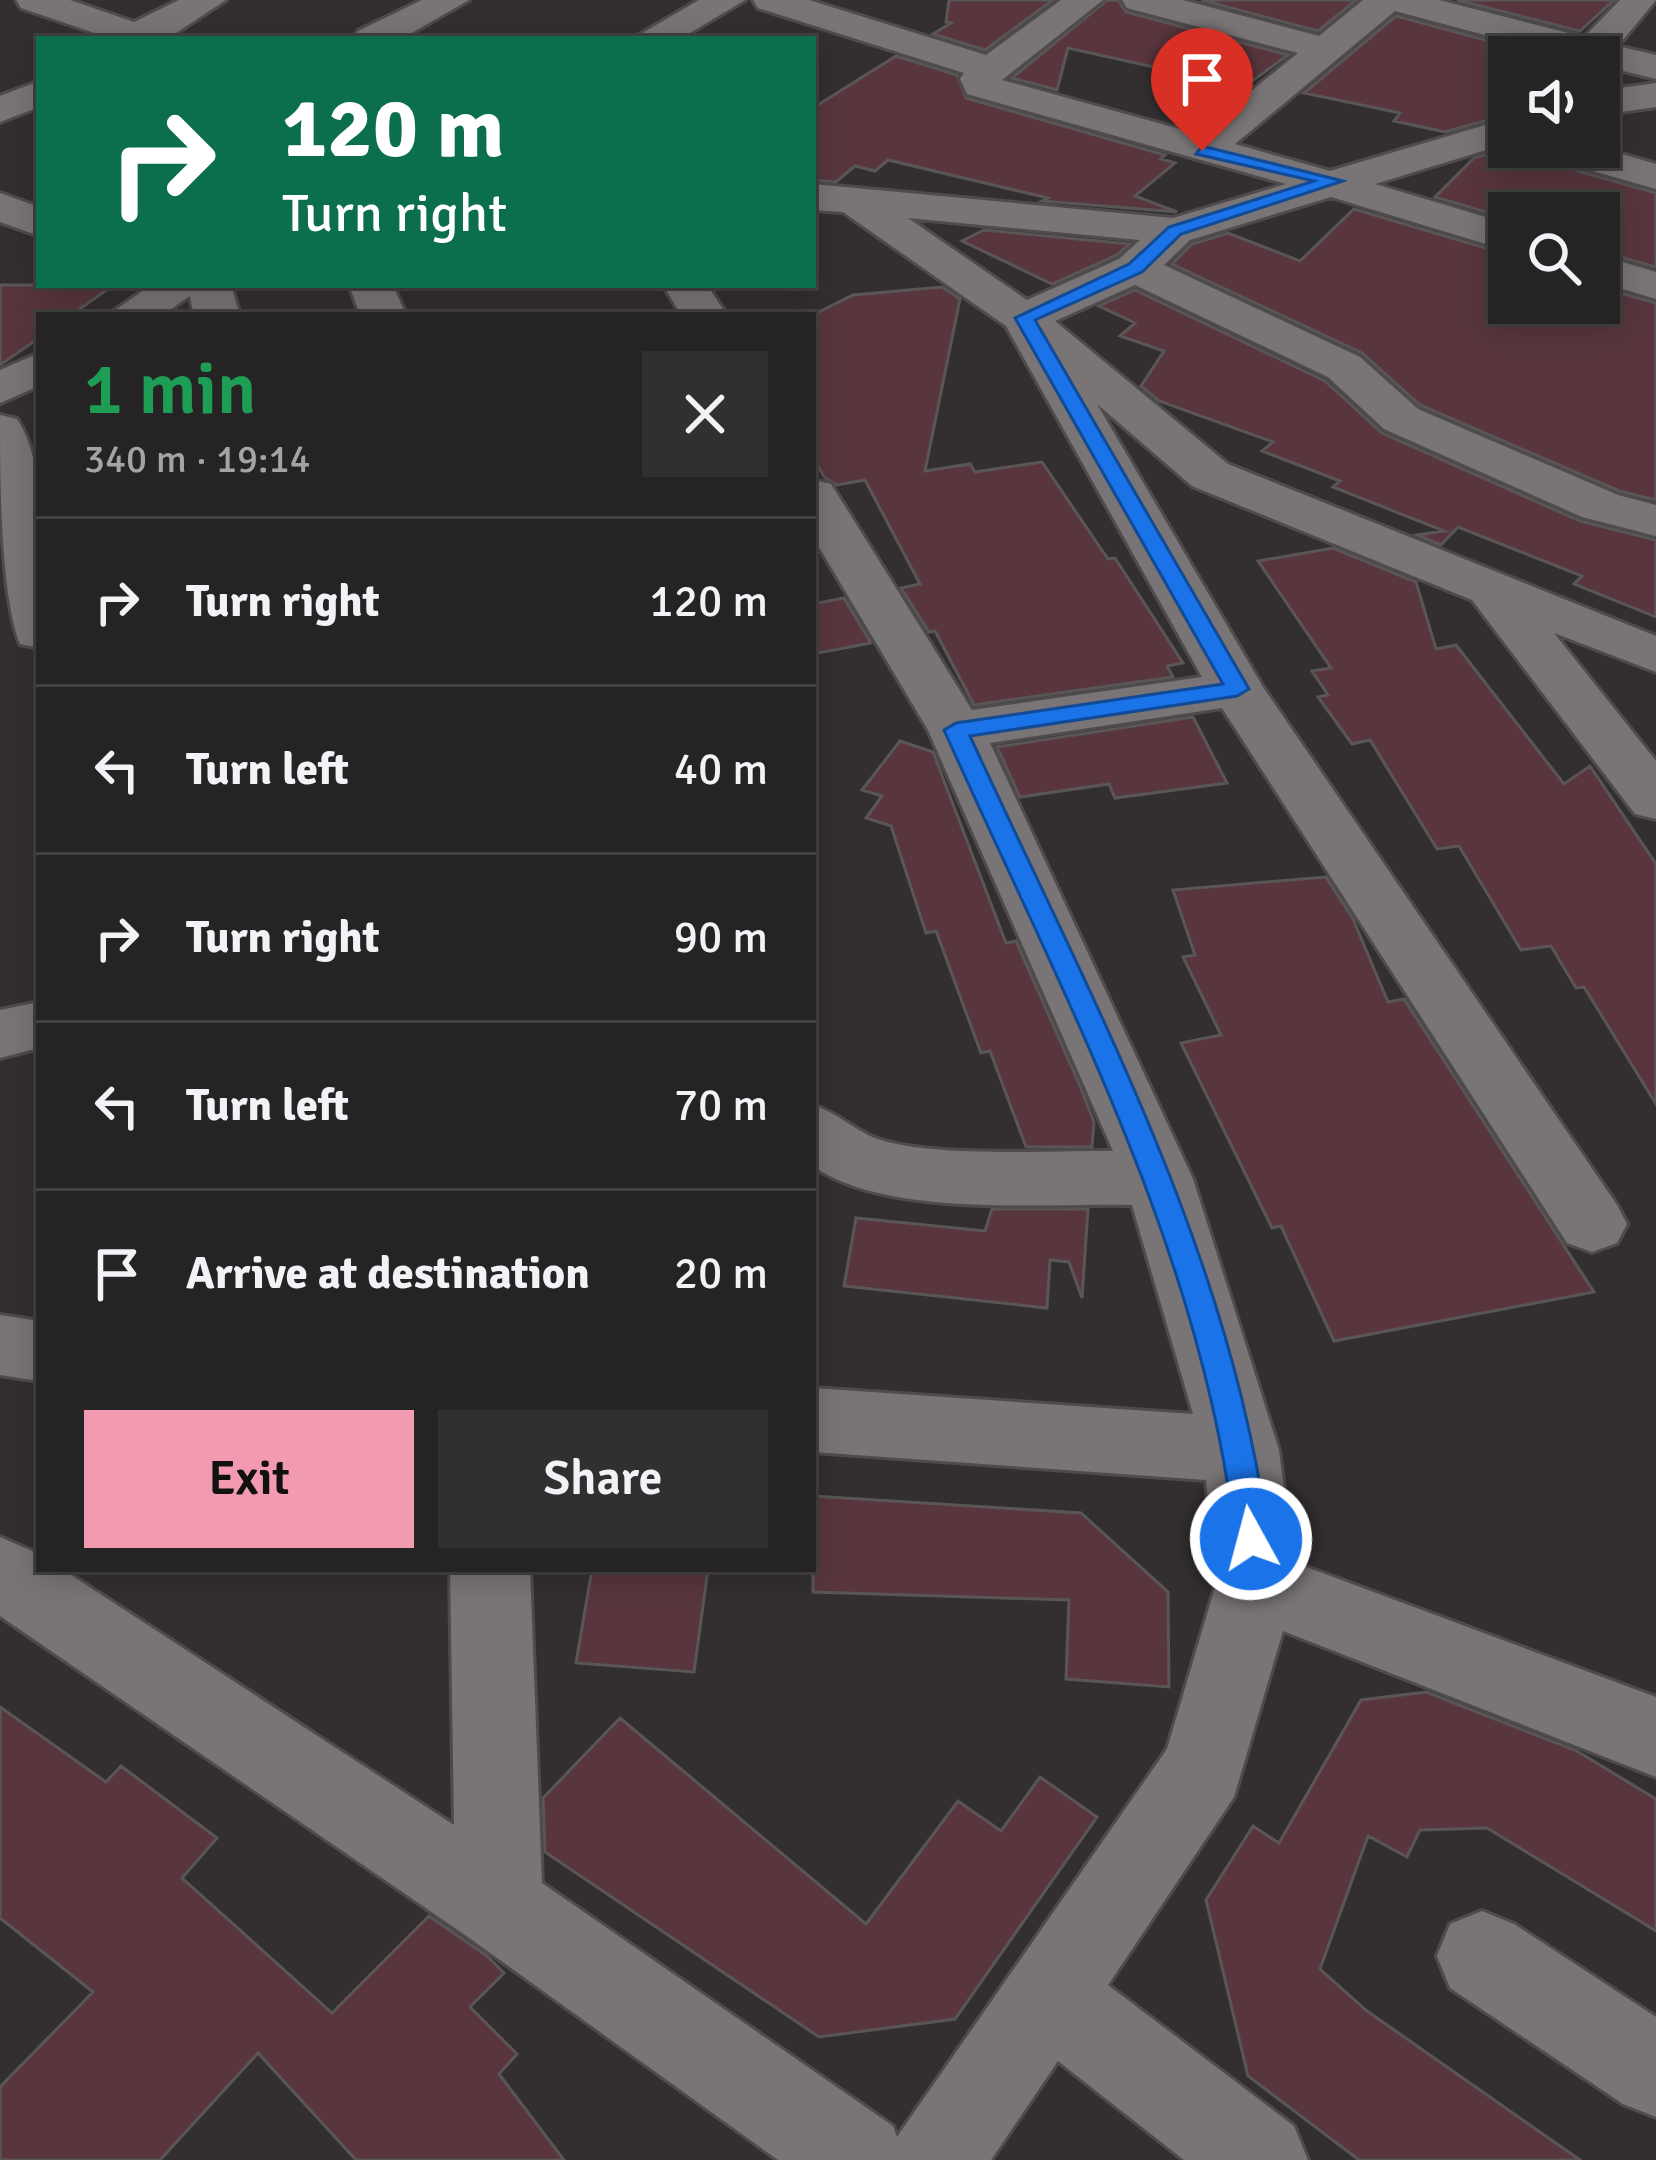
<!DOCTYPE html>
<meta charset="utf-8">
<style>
:root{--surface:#262324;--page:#322f31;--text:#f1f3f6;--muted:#a4a4a6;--line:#424041;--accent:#f29aaf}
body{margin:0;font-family:Signika,sans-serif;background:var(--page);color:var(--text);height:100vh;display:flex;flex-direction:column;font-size:45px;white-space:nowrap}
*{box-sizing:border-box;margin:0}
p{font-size:39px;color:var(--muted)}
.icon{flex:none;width:66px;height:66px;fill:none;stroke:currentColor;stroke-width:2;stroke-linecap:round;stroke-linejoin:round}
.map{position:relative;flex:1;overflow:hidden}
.side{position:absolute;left:36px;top:312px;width:780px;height:1260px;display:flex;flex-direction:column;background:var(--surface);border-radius:0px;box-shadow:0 6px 30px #0003,0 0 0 3px var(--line)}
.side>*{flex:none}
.top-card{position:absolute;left:36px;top:36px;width:780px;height:252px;border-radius:0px;box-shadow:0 6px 30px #0003,0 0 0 3px var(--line);background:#0b6e4f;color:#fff;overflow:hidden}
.tools{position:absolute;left:1488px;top:36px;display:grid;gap:24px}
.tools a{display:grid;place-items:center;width:132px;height:132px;border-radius:0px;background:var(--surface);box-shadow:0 6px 30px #0003,0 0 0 3px var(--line);font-size:60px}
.pin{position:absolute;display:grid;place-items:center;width:102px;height:102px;color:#fff;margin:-123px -51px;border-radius:50% 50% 50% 0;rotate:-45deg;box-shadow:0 0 12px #0007}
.pin .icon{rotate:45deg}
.me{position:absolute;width:132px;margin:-66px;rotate:353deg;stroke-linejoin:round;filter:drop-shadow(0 0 9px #0008)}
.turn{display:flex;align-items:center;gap:42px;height:252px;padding:0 48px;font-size:54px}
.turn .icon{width:156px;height:156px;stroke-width:2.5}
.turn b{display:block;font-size:84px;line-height:102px}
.round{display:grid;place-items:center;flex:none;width:126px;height:126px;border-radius:0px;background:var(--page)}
.headline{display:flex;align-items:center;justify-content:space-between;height:204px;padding:0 48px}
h1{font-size:72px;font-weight:600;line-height:90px;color:#1e9e55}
.button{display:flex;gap:24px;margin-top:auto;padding:24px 48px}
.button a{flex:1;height:138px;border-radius:0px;background:var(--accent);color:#111;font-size:48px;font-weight:600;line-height:138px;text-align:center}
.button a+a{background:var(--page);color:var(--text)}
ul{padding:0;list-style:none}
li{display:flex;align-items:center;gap:36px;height:168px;padding:0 48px;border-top:3px solid var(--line)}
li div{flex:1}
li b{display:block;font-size:45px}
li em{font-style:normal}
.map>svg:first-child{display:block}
</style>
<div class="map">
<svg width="1656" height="2160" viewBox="0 0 1656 2160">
<rect width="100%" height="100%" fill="#332f30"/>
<path fill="#59363e" stroke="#5a5657" stroke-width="3" d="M 949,0 L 1053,0 L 985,50 L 933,34 L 951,23 L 946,22 Z
M 1107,0 L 1118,0 L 1126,12 L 1288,55 L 1244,87 L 1068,48 L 1057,90 L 1012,78 Z
M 1201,0 L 1356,0 L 1318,31 Z
M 1457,0 L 1614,0 L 1580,31 Z
M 1396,16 L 1549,57 L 1509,57 L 1509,114 L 1445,132 L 1394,121 L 1400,113 L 1304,93 Z
M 896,56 L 957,75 L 966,98 L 1165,155 L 1161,159 L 1175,163 L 1135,196 L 1177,212 L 1042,201 L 1048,198 L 888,160 L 875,171 L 855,166 L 836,182 L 813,180 L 813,108 Z
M 1511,147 L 1531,150 L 1539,160 L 1656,193 L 1656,267 L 1599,251 L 1599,213 L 1509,213 L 1509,219 L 1435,197 L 1474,158 Z
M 1354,209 L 1509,255 L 1509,303 L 1599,303 L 1599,287 L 1656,303 L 1656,500 L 1619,491 L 1420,405 L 1362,353 L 1172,264 L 1192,244 L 1228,233 L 1300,261 Z
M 984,230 L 1129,244 L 1117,255 L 1052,284 L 962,241 Z
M 0,285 L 114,285 L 71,315 L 39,315 L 39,338 L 0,365 Z
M 942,287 L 960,299 L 925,471 L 970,464 L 975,472 L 1042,462 L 1108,559 L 1115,558 L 1183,663 L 1167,666 L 1173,677 L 974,705 L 935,631 L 929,632 L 901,588 L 920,584 L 865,480 L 837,485 L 825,478 L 813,458 L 813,315 L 853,295 Z
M 1135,290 L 1325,381 L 1382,433 L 1580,521 L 1656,540 L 1656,617 L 1574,584 L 1582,576 L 1458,527 L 1441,545 L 1417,535 L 1444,531 L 1333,487 L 1340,481 L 1262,451 L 1273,442 L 1159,401 L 1141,386 L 1164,351 L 1120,336 L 1135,323 L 1099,306 Z
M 1333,548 L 1416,582 L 1436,649 L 1456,645 L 1564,784 L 1590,766 L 1656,864 L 1656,1104 L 1584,987 L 1576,988 L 1551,946 L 1521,950 L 1459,846 L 1437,849 L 1370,740 L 1352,744 L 1318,697 L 1328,695 L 1312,671 L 1331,668 L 1258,561 Z
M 844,598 L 871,643 L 813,654 L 813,604 Z
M 1193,717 L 1227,783 L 1115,798 L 1109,784 L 1020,797 L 997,747 Z
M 900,741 L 933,752 L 1006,943 L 1016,941 L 1080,1086 L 1094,1122 L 1092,1147 L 1026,1147 L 990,1051 L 981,1053 L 936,931 L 926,933 L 891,826 L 866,818 L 882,796 L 862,790 Z
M 1326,877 L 1353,919 L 1388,1002 L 1404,999 L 1594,1292 L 1334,1341 L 1281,1226 L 1272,1228 L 1181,1043 L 1221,1035 L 1183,957 L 1195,955 L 1173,890 Z
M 992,1209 L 1088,1209 L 1082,1298 L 1069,1262 L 1050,1260 L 1047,1308 L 844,1286 L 856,1218 L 985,1231 Z
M 813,1496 L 1081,1513 L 1168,1592 L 1169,1687 L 1066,1679 L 1069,1600 L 813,1592 Z
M 592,1569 L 708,1569 L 694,1672 L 576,1663 Z
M 1426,1692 L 1577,1751 L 1656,1799 L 1656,1931 L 1487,1828 L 1420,1830 L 1407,1857 L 1368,1836 L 1320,1969 L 1367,2011 L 1580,2160 L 1359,2160 L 1248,2076 L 1206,1900 L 1253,1826 L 1279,1843 L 1361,1700 Z
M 0,1707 L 106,1782 L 121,1766 L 217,1838 L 182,1878 L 332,2013 L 429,1916 L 487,1956 L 504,1973 L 470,2007 L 517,2054 L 499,2074 L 564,2160 L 356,2160 L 258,2053 L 160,2160 L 0,2160 L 0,2087 L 93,1992 L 0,1918 Z
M 620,1718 L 866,1924 L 958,1801 L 1001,1831 L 1040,1777 L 1097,1817 L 955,2019 L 819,2037 L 545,1852 L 543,1798 Z"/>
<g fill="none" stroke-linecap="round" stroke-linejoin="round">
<defs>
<path id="street" d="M 16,0 L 70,0 L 134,22 L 179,0 L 226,0 L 167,39 L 112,39 L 21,8 Z
M 422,0 L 469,0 L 401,39 L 352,39 L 358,31 Z
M 753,0 L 809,0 L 986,55 L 1061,0 L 1103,0 L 1002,80 L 1198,134 L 1298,53 L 1127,8 L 1122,0 L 1183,0 L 1319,36 L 1363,0 L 1439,0 L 1584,37 L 1620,0 L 1656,0 L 1618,46 L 1656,55 L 1656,79 L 1599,65 L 1599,57 L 1567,57 L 1395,11 L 1235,144 L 1330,171 L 1509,118 L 1509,143 L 1375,184 L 1509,224 L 1509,251 L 1331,197 L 1190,240 L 1164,265 L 1360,357 L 1418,409 L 1618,495 L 1656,505 L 1656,536 L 1582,517 L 1384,429 L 1328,377 L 1135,285 L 1055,321 L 1228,464 L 1656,636 L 1656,672 L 1554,633 L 1656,761 L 1656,819 L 1635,814 L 1472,600 L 1192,486 L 1097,404 L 1263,687 L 1617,1205 L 1627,1224 L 1617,1243 L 1592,1252 L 1567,1243 L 1222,708 L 990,743 L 1193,1179 L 1279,1450 L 1293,1562 L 1656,1697 L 1656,1777 L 1283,1631 L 1234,1797 L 1108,1985 L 1294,2126 L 1308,2160 L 1184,2160 L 1058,2061 L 991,2160 L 778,2160 L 468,1937 L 0,1616 L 0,1537 L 39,1554 L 39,1569 L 62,1569 L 454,1825 L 450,1569 L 530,1569 L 542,1883 L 893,2126 L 897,2137 L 1167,1749 L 1216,1584 L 1206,1480 L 813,1452 L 813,1388 L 1193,1414 L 1132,1205 C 1044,1203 886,1218 813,1166 L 813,1105 C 835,1112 850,1126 870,1136 C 922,1159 1052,1150 1113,1151 L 928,730 L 813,537 L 813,480 L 831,484 L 972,710 L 1202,677 L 1006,326 L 843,212 L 813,210 L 813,184 L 1173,218 L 1286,184 L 967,94 L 960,79 L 964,73 L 758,8 ZM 908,218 L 1140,240 L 1119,259 L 1027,300 Z
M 39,81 L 39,107 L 0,122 L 0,96 Z
M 1656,83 L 1656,107 L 1599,115 L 1599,91 Z
M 1534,147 L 1598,147 L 1656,164 L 1656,189 L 1540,156 Z
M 0,193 L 39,207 L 39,236 L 0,222 Z
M 1599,255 L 1656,272 L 1656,299 L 1599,282 Z
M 187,285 L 231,285 L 240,315 L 194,315 Z
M 349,285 L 393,285 L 406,315 L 360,315 Z
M 663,285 L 707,285 L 727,315 L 681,315 Z
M 0,415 L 17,419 C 52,470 39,587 39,648 L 20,644 C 0,594 0,474 0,415 Z
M 39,1002 L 39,1048 L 0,1058 L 0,1010 Z
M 0,1315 L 39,1321 L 39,1381 L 0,1375 Z
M 1482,1911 L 1514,1924 L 1656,2017 L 1656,2117 L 1623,2104 L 1450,1988 L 1437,1956 L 1450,1924 Z"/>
<path id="secondary" d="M 699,0 L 745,0 L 680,39 L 632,39 Z
M 151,285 L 205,285 L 163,315 L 108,315 Z
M 39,353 L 39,386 L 0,403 L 0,370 Z"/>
</defs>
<use href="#street" stroke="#4f4b4c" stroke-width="6"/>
<use href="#secondary" stroke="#4f4b4c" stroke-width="6"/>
<use href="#street" fill="#797475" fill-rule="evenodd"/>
<use href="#secondary" fill="#797475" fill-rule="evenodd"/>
</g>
<path fill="#1a73e8" stroke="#114b97" stroke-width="3" d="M 1202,146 L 1343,181 L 1181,234 L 1142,272 L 1035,320 L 1249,689 L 1237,696 L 970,736 C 1088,993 1233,1255 1268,1539 L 1263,1549 L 1251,1554 L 1240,1549 L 1235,1539 C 1204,1254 1060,990 944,730 L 956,723 L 1223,684 L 1015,318 L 1129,264 L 1169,227 L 1314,181 L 1196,154 Z"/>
</svg>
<div class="tools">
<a><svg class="icon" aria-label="sound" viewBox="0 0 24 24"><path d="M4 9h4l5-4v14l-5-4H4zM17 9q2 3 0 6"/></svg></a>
<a><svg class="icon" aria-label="search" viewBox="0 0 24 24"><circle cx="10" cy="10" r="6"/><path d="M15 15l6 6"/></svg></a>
</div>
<div class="pin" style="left:1202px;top:151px;background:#d93025"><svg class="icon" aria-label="arrive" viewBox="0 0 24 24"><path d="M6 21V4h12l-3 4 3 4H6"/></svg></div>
<svg class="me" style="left:1251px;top:1539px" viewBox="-20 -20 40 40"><circle r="17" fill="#1a73e8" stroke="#fff" stroke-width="3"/><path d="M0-11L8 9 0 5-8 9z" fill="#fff"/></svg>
<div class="top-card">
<div class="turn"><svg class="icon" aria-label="right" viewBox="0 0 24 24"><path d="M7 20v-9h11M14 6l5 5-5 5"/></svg><div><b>120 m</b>Turn right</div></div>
</div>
<section class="side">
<div class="headline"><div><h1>1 min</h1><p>340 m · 19:14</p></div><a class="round"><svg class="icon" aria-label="close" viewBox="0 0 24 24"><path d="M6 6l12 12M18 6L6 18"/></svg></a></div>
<ul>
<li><svg class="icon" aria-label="right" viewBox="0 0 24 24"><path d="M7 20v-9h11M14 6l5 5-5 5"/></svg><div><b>Turn right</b></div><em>120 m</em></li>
<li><svg class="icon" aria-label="left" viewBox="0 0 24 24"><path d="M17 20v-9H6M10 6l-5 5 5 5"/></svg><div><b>Turn left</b></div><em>40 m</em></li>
<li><svg class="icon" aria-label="right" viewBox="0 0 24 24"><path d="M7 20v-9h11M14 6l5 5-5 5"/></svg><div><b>Turn right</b></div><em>90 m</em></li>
<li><svg class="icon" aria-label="left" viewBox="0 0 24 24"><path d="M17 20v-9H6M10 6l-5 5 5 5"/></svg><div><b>Turn left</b></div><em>70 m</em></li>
<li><svg class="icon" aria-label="arrive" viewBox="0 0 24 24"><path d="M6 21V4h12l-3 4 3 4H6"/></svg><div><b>Arrive at destination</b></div><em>20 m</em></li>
</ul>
<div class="button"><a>Exit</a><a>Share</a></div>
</section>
</div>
